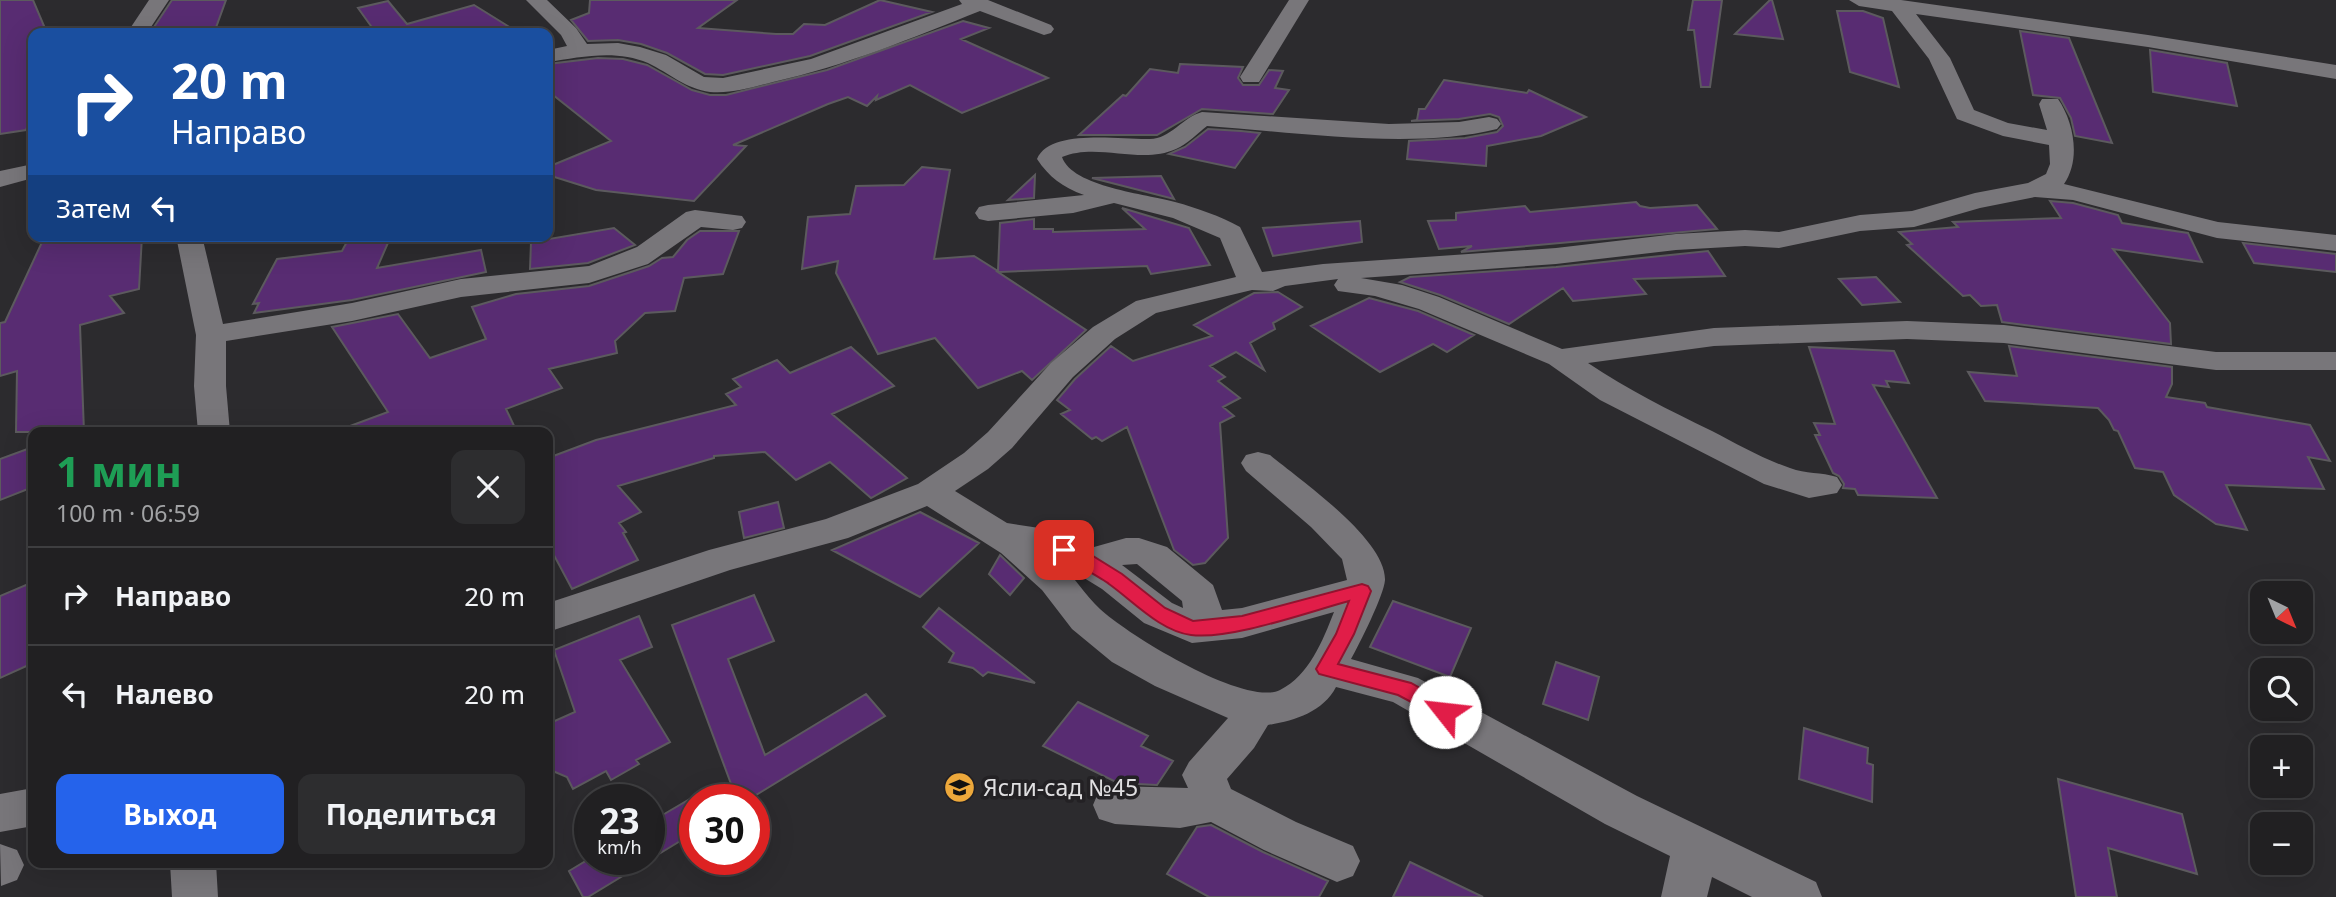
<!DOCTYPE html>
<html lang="ru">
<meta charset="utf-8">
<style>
:root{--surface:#212022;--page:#2d2d2f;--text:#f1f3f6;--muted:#a2a3a5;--line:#3e3e40;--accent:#2563eb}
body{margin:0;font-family:"Noto Sans",sans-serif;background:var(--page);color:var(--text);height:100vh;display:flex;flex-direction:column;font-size:26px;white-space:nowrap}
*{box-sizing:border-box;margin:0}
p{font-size:23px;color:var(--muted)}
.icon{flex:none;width:38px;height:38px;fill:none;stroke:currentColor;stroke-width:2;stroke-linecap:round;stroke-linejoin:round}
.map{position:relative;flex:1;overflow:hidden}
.side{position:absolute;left:28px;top:427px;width:525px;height:441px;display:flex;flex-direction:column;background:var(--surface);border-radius:14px;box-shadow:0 7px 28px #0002,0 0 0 2px var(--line)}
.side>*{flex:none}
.hud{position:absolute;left:28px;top:28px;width:525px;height:214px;border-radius:14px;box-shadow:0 7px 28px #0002,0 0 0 2px var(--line);background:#1a4fa0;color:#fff;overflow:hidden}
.needle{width:46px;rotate:137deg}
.buttons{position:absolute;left:2250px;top:581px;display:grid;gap:14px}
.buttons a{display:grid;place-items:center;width:63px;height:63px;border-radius:14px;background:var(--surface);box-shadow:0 7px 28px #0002,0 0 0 2px var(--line);font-size:35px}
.speed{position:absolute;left:574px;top:784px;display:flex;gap:14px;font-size:35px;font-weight:700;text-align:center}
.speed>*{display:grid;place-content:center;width:91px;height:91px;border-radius:50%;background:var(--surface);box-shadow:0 7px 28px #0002,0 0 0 2px var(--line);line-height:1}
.speed small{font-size:18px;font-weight:400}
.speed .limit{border:10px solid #d22;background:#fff;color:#111}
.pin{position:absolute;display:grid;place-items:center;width:60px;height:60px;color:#fff;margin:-30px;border-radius:14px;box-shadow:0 4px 10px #0006}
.me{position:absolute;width:77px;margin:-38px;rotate:299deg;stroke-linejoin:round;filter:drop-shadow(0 0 5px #0008)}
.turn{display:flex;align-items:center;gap:24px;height:147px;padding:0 28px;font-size:32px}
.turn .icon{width:91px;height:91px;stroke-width:2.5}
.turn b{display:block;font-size:49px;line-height:60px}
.then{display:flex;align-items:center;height:66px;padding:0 28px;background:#0003;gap:14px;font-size:26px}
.round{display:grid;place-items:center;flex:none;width:74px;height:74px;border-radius:14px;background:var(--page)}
.headline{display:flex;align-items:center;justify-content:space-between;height:119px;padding:0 28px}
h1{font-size:42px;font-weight:700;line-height:52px;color:#1e9e55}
.action{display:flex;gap:14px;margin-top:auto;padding:14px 28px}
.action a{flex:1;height:80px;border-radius:14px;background:var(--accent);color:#fff;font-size:28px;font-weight:700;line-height:80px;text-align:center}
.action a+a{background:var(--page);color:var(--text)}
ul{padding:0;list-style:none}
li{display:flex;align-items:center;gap:21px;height:98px;padding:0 28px;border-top:2px solid var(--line)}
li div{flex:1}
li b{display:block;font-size:26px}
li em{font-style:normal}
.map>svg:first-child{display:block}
</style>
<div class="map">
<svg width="2336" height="897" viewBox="0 0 2336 897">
<rect width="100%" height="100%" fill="#2c2b2e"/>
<path fill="#582c72" stroke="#5c5a5e" stroke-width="2" d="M 0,0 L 33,0 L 47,33 L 33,33 L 33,110 L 26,130 L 0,134 Z
M 172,0 L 226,0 L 214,33 L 150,33 Z
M 590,0 L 737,0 L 698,28 L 776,34 L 793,34 L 804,24 L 825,25 L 880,0 L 932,12 L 810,56 L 723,75 L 705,74 L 667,53 L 641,44 L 618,40 L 588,41 L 571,20 L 589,13 Z
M 1693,0 L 1722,0 L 1710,87 L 1701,87 L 1694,30 L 1688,30 Z
M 1770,0 L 1772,0 L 1783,39 L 1735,34 Z
M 388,1 L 407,24 L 474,5 L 519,33 L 376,33 L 358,8 Z
M 1837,11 L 1863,11 L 1883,18 L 1899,87 L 1850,72 Z
M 963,21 L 989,28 L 961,39 L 1048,78 L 962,113 L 910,85 L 876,100 L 877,96 L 867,106 L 848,97 L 828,104 L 733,145 L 746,146 L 694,201 L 596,190 L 548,175 L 548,167 L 611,141 L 548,91 L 548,64 L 598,58 L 623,59 L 647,65 L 692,90 L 710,95 L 726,95 L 827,70 Z
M 2020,31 L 2069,38 L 2112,143 L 2075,136 L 2071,118 L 2060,98 L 2033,95 Z
M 2150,50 L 2227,63 L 2237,106 L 2153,92 Z
M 1180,64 L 1243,67 L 1238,78 L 1243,85 L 1259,85 L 1269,70 L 1283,71 L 1275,88 L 1289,90 L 1273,114 L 1202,109 L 1157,135 L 1079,135 L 1123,95 L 1126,96 L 1150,69 L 1178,73 Z
M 1444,80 L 1527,93 L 1529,90 L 1586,117 L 1541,136 L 1487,146 L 1486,166 L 1407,159 L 1409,141 L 1465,138 L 1497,132 L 1503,126 L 1499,117 L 1490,114 L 1459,119 L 1411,121 L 1417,120 L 1419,109 L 1425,109 Z
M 1208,129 L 1241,131 L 1260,133 L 1235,168 L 1169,154 L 1185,147 Z
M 922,167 L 950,170 L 934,259 L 974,256 L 998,271 L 1000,223 L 1034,219 L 1034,229 L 1053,229 L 1053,232 L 1145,229 L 1122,208 L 1189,228 L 1210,265 L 1151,274 L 1147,266 L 998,272 L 1086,330 L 1032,380 L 1022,371 L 978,388 L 935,338 L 878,354 L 836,273 L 838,261 L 802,269 L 808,217 L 850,214 L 856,186 L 904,185 Z
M 1035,175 L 1034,198 L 1008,200 Z
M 1161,176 L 1174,199 L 1092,178 Z
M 2050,201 L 2073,203 L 2118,215 L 2122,223 L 2188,233 L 2202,262 L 2113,249 L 2170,323 L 2171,344 L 2002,322 L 1997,305 L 1981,306 L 1970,295 L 1963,296 L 1907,245 L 1912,244 L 1899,232 L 1958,227 L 1953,222 L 2061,218 Z
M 1636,202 L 1640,206 L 1650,208 L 1697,205 L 1717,229 L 1461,252 L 1472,246 L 1439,249 L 1428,221 L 1456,220 L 1456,213 L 1525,206 L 1530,212 Z
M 1360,221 L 1362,242 L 1273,256 L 1263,228 Z
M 614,228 L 635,245 L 588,263 L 530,269 L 531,242 Z
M 700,231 L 739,231 L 723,274 L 684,278 L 675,311 L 645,313 L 615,341 L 617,353 L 549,369 L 562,388 L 506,409 L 517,432 L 342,432 L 342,429 L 388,412 L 332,327 L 398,314 L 430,358 L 486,339 L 472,307 L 516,294 L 589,286 L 649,266 L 662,258 L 673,257 L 687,240 Z
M 64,236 L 142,236 L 139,289 L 110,296 L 124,313 L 80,325 L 84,432 L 16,432 L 17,371 L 0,376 L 0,323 L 5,322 L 43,240 Z
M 350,236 L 391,236 L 377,268 L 481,250 L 486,272 L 352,300 L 254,313 L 259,303 L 253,304 L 277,259 L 342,251 Z
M 2243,243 L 2336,254 L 2336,272 L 2254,263 Z
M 1708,251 L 1725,276 L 1634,279 L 1646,294 L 1573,301 L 1563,288 L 1509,324 L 1440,295 L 1400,282 L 1410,277 L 1556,267 Z
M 1876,277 L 1900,302 L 1862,305 L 1839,279 Z
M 1278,292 L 1302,307 L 1273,323 L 1275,329 L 1250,343 L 1264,370 L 1236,352 L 1210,366 L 1225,377 L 1218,381 L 1240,398 L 1223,407 L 1234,416 L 1220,423 L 1228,538 L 1205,563 L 1193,565 L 1174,550 L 1127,427 L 1102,441 L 1096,437 L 1092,439 L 1061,414 L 1070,410 L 1057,400 L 1075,379 L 1111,346 L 1133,361 L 1212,336 L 1194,325 L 1254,293 Z
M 1369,298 L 1418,311 L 1474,335 L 1447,352 L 1433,344 L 1380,372 L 1311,326 Z
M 2009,346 L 2172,367 L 2172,384 L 2166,397 L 2205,403 L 2207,407 L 2310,425 L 2330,461 L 2308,457 L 2324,489 L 2226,485 L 2247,530 L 2216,524 L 2174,495 L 2163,472 L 2135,468 L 2118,431 L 2114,430 L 2109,420 L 2098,408 L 1985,401 L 1968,372 L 2017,376 Z
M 851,347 L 894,386 L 832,414 L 907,478 L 871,498 L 830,462 L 796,480 L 765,452 L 714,456 L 714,458 L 618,486 L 641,512 L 619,523 L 626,532 L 623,533 L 638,560 L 572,589 L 548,544 L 548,458 L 596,440 L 736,405 L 726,394 L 741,387 L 733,379 L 777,360 L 790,373 Z
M 1809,347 L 1894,351 L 1909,383 L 1886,381 L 1889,387 L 1873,385 L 1937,498 L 1858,495 L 1855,489 L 1843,488 L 1844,484 L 1839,476 L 1833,473 L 1815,435 L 1820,435 L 1814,423 L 1835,424 Z
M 33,447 L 33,487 L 0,500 L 0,459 Z
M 778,502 L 784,528 L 744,538 L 739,512 Z
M 920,512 L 979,543 L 920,597 L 832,550 Z
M 1000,555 L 1024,578 L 1010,595 L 989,574 Z
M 33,582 L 33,663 L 0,678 L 0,596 Z
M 754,595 L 774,641 L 728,659 L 765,755 L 866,694 L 885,716 L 748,800 L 737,800 L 672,625 Z
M 1393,601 L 1471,628 L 1450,677 L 1370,647 Z
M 939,608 L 990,648 L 1035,683 L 988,672 L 983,676 L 973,668 L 949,662 L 954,653 L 923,627 Z
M 639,616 L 652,647 L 620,660 L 670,742 L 636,760 L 639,764 L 611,780 L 606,771 L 573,789 L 567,777 L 548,769 L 548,724 L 575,712 L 554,650 Z
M 1556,662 L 1599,677 L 1588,720 L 1543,704 Z
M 1078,702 L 1148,736 L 1141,746 L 1173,761 L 1157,785 L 1118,783 L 1043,746 Z
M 1804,728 L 1868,748 L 1867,763 L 1873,765 L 1872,802 L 1799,779 Z
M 2058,779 L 2182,814 L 2197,874 L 2108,848 L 2117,897 L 2076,897 Z
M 695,796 L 695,832 L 588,897 L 583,897 L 569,871 L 589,859 L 649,859 L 649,823 Z
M 1211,825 L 1263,852 L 1328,881 L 1319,897 L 1209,897 L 1167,874 L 1197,827 Z
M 1410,862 L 1483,897 L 1393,897 Z"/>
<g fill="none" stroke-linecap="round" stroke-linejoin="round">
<path fill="#78767a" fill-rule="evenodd" d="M 149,0 L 169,0 L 147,33 L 127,33 Z
M 526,0 L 547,0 L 576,28 L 587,44 L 618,43 L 640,47 L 666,55 L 704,77 L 723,78 L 811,59 L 962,4 L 959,0 L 988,0 L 1051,25 L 1054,29 L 1051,33 L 1044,35 L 980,11 C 912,38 845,66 773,82 C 753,87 731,94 710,92 C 686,89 669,73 648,63 C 616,49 580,57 548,62 L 548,50 L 567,46 L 561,35 Z
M 1289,0 L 1309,0 L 1259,82 L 1243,82 L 1240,77 Z
M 1849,0 L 1901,0 L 2148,35 L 2336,65 L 2336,79 L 2148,47 L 1916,14 L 1950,58 L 1974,110 L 2008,123 L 2047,130 L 2039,104 L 2042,99 L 2058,99 C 2074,122 2081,160 2064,184 L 2218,222 L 2336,235 L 2336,251 L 2217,238 L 2073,200 L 2035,197 L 1980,208 L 1914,227 L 1860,231 L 1779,248 L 1745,246 L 1676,250 L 1556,264 L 1361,278 L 1402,285 L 1439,297 L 1562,349 L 1714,328 L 1907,321 L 2004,325 L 2216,352 L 2336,352 L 2336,370 L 2216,370 L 2004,343 L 1907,339 L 1714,346 L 1588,363 C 1628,390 1669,410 1712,431 C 1737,444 1763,459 1790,468 C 1806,474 1821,472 1837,477 L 1842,485 L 1837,493 L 1809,498 L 1764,484 L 1600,400 L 1549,364 L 1419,309 L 1375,296 L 1338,291 L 1334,285 L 1338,279 L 1285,286 L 1273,291 L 1252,290 L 1156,313 L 1115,339 L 1073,377 L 1012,448 L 988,469 L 955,491 L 1007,523 L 1046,529 L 1094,547 L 1126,538 L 1139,538 L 1167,547 L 1213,585 L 1222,610 L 1242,608 L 1347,580 L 1342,559 L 1311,527 L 1246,471 L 1241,463 L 1246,455 L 1258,452 L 1270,455 C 1300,480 1386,539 1385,580 C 1384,595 1359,645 1351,659 L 1418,678 L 1637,796 L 1816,882 L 1822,897 L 1752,897 L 1712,877 L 1707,897 L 1661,897 L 1670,856 L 1605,824 L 1393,702 L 1336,687 C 1323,712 1294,721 1268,725 L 1254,748 L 1227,779 L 1231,789 L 1296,822 L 1353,846 L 1360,861 L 1353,876 L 1337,882 L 1264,850 L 1211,822 L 1180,828 L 1115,824 L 1099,819 L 1093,805 L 1099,791 L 1115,786 L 1188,788 L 1182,775 L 1189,762 L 1228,718 L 1155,686 L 1112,662 L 1072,629 L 1042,590 L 1001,553 L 927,506 L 848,538 L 730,570 L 548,632 L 548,603 L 709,550 L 826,519 L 918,484 L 964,453 L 988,432 L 1051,363 L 1093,327 L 1136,301 L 1236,277 L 1220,238 L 1173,218 L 1114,203 L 1073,213 L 988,221 L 979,219 L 975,213 L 979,207 L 988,205 L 1084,195 C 1062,187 1049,177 1037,159 C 1050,128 1121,140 1150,139 C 1170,139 1183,117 1202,112 L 1389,124 L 1459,122 L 1489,117 L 1497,119 L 1501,124 L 1497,129 C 1413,150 1295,132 1207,126 C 1197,134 1187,144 1176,149 C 1141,165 1097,142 1062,157 C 1072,187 1147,194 1175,202 C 1197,208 1220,216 1240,227 L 1262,272 L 1323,264 L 1556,248 L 1676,234 L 1745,230 L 1779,232 L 1860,215 L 1912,211 L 1975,193 L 2028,183 L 2046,174 L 2050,164 L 2049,145 L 2003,136 L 1957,119 L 1929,59 L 1892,11 L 1859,6 ZM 1058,562 L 1102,589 L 1144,623 L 1192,643 L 1242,638 L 1334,612 C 1323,640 1309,676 1280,690 C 1245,707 1128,635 1100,609 C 1085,595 1074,576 1058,562 ZM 1137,564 L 1182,601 L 1183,608 L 1172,603 L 1122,565 Z
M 33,164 L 33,178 L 0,187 L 0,171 Z
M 695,210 L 742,216 L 746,222 L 742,228 L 733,230 L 701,227 L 648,264 L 589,283 L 461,297 L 352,321 L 226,341 L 226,386 L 230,432 L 198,432 L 194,386 L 196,335 L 176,236 L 202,236 L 223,324 L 352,303 L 461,279 L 589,266 L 637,247 L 686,212 Z
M 33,788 L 33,826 L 0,832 L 0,794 Z
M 0,844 L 17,850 L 24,865 L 17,880 L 1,886 Z
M 170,863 L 216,863 L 218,897 L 172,897 Z"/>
</g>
<path fill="#e11d48" stroke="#92132f" stroke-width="2" d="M 1064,544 L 1088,553 L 1122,574 L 1165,608 L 1193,621 L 1242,616 L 1362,584 L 1368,586 L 1371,591 L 1354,634 L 1338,664 L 1411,683 L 1452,706 L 1455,712 L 1452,717 L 1445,720 L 1398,695 L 1319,674 L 1316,669 L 1336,634 L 1349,601 C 1308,612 1231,640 1191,635 C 1160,631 1133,601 1109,584 C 1099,576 1060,557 1055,550 Z"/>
<defs>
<symbol id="school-disc" viewBox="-11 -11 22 22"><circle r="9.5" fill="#eda83b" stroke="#232124"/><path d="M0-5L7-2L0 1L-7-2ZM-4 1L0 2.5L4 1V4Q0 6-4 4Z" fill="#111"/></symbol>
</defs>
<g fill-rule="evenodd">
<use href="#school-disc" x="942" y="770" width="35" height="35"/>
</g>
<g text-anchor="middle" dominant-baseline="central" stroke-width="7" stroke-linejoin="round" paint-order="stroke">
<g font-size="23" fill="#e0dfe1" stroke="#232124" text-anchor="start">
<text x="983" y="787">Ясли-сад №45</text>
</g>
</g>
</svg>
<div class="buttons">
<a><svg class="needle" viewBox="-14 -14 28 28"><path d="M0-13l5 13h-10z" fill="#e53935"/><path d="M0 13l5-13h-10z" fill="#a2a3a5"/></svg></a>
<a><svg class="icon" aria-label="search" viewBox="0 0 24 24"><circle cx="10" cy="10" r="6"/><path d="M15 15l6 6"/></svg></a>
<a>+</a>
<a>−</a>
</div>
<div class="speed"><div>23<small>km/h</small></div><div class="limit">30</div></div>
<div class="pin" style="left:1064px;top:550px;background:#d93025"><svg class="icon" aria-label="arrive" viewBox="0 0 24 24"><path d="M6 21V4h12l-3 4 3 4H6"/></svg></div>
<svg class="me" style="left:1445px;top:712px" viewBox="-20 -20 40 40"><circle r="19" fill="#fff"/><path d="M0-13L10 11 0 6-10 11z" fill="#e11d48"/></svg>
<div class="hud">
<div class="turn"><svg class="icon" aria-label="right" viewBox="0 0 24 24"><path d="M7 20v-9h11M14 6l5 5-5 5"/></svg><div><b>20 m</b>Направо</div></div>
<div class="then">Затем<svg class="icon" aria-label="left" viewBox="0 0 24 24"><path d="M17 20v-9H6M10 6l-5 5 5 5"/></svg></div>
</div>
<section class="side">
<div class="headline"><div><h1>1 мин</h1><p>100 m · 06:59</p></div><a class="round"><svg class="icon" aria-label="close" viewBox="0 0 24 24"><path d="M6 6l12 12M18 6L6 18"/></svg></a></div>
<ul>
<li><svg class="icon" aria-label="right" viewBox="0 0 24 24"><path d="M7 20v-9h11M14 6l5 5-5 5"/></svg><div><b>Направо</b></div><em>20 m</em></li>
<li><svg class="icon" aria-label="left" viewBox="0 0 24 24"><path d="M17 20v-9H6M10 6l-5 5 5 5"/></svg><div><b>Налево</b></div><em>20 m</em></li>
</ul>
<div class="action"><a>Выход</a><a>Поделиться</a></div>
</section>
</div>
